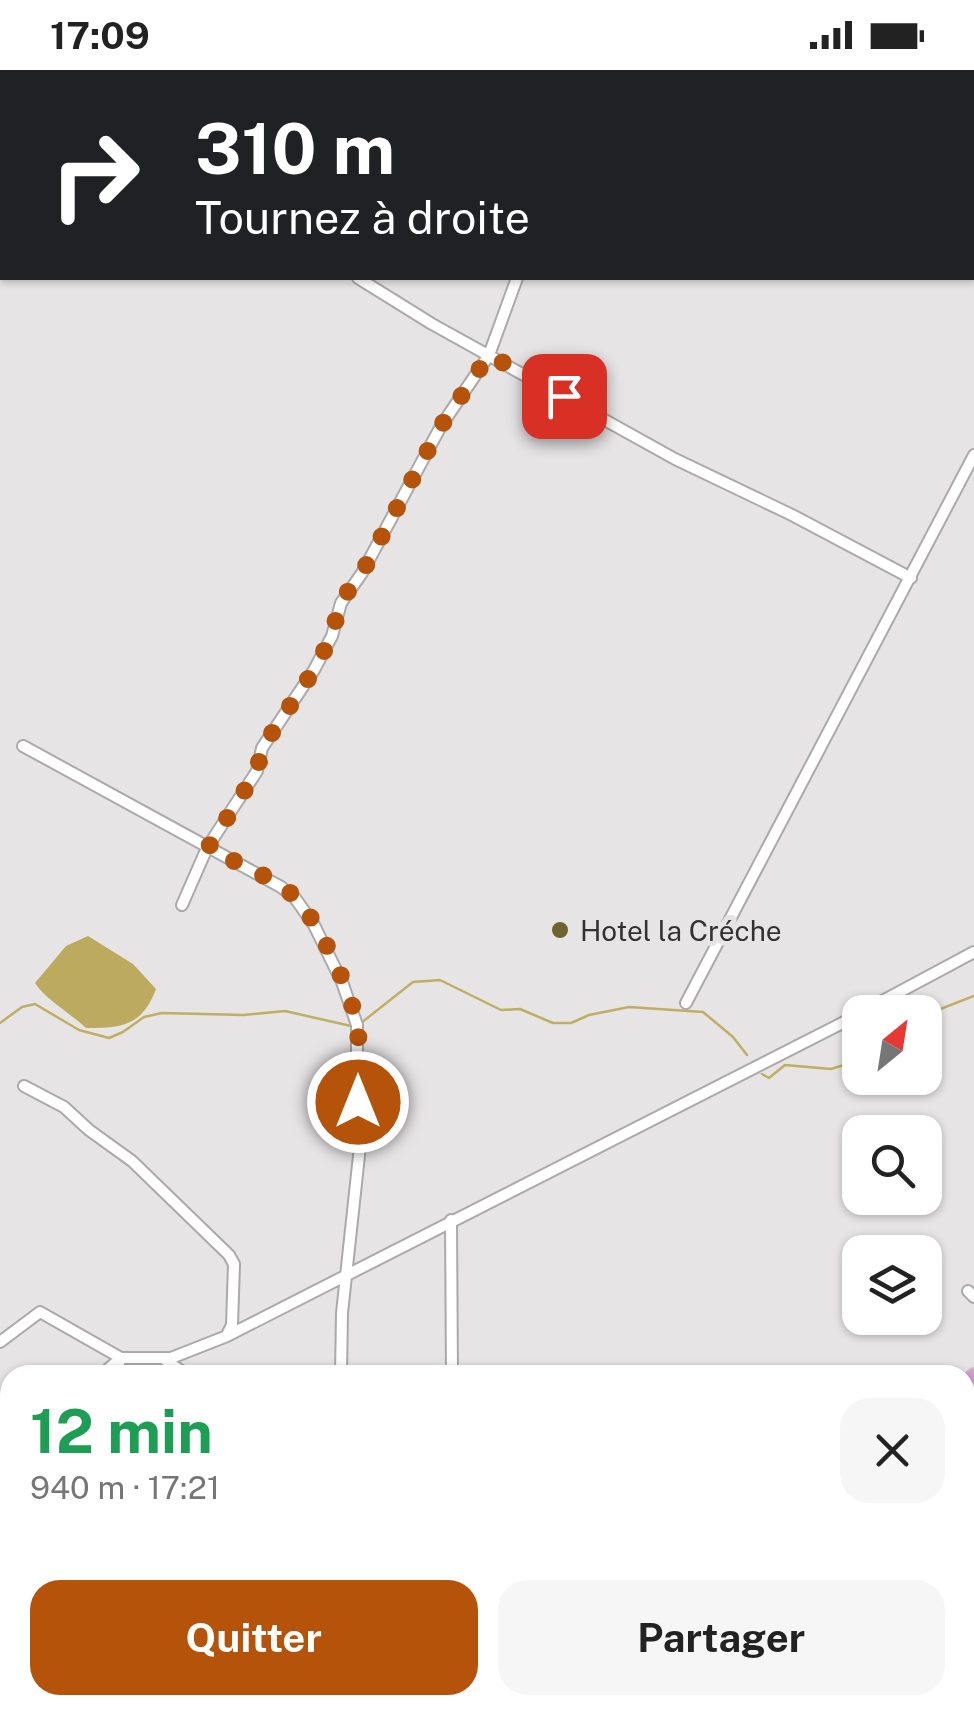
<!DOCTYPE html>
<html lang="fr">
<meta charset="utf-8">
<style>
:root{--surface:#fff;--page:#f6f6f6;--text:#222;--muted:#767676;--accent:#b45309}
body{margin:0;font-family:"Public Sans",sans-serif;background:var(--page);color:var(--text);height:100vh;display:flex;flex-direction:column;font-size:38px;white-space:nowrap}
*{box-sizing:border-box;margin:0}
p{font-size:32px;color:var(--muted)}
.icon{flex:none;width:55px;height:55px;fill:none;stroke:currentColor;stroke-width:2;stroke-linecap:round;stroke-linejoin:round}
.map{position:relative;flex:1;overflow:hidden}
.details{position:absolute;left:0px;top:1295px;width:975px;height:350px;display:flex;flex-direction:column;background:var(--surface);border-radius:30px 30px 0 0;box-shadow:0 2px 8px #0004}
.details>*{flex:none}
.hud{position:absolute;left:0px;top:0px;width:975px;height:210px;box-shadow:0 2px 8px #0004;background:#202124;color:#fff;overflow:hidden}
.needle{width:65px;rotate:30deg}
.tools{position:absolute;left:842px;top:925px;display:grid;gap:20px}
.tools a{display:grid;place-items:center;width:100px;height:100px;border-radius:20px;background:var(--surface);box-shadow:0 2px 8px #0004;font-size:50px}
.pin{position:absolute;display:grid;place-items:center;width:85px;height:85px;color:#fff;margin:-42px;border-radius:20px;box-shadow:0 5px 15px #0006}
.me{position:absolute;width:110px;margin:-55px;rotate:0deg;stroke-linejoin:round;filter:drop-shadow(0 0 8px #0008)}
.turn{display:flex;align-items:center;gap:35px;height:210px;padding:0 30px;font-size:45px}
.turn .icon{width:130px;height:130px;stroke-width:2.5}
.turn b{display:block;font-size:70px;line-height:85px}
.round{display:grid;place-items:center;flex:none;width:105px;height:105px;border-radius:30px;background:var(--page)}
.head{display:flex;align-items:center;justify-content:space-between;height:170px;padding:0 30px}
h1{font-size:60px;font-weight:700;line-height:75px;color:#1e9e55}
.action{display:flex;gap:20px;margin-top:auto;padding:20px 30px}
.action a{flex:1;height:115px;border-radius:30px;background:var(--accent);color:#fff;font-size:40px;font-weight:700;line-height:115px;text-align:center}
.action a+a{background:var(--page);color:var(--text)}
.status{display:flex;justify-content:space-between;align-items:center;height:70px;padding:0 50px;background:var(--surface);direction:ltr}
.status svg{height:28px;fill:currentColor}
.map>svg:first-child{display:block}
</style>
<div class="status"><b>17:09</b><svg viewBox="0 0 49 12"><path d="M0 12V9h3v3zM5 12V6h3v6zM10 12V3h3v9zM15 12V0h3v12zM26 1h20v11H26zM47 4h2v5h-2z"/></svg></div>
<div class="map">
<svg width="974" height="1645" viewBox="0 0 974 1645">
<rect width="100%" height="100%" fill="#e7e4e6"/>
<path fill="#bcaa5e" d="M 88,866 L 133,894 L 156,919 C 142,956 122,958 86,958 C 71,944 44,928 35,913 L 66,876 Z"/>
<g fill="none" stroke-linecap="round" stroke-linejoin="round">
<path stroke="#c0ae62" stroke-width="2.5" d="M 925,945 L 974,926
M 0,953 L 22,937 L 35,934 L 79,960 L 109,968 L 123,962 L 144,947 L 162,943 L 244,945 L 285,941 L 351,956
M 361,953 L 413,912 L 440,910 L 501,940 L 520,939 L 553,953 L 571,953 L 589,945 L 629,937 L 703,942 L 733,967 L 747,985
M 762,1004 L 769,1008 L 785,995 L 831,999 L 860,990"/>
<defs>
<path id="minor" d="M 957,0 L 963,2
M 333,2 L 367,0
M 634,2 L 635,0
M 972,6 L 974,7
M 0,13 L 2,14
M 0,24 L 2,23
M 358,208 L 432,254 L 675,389 L 792,445 L 911,508
M 23,676 L 281,817 L 295,828 L 314,855 L 342,912 L 357,955 L 357,1020 L 361,1067 L 342,1243 L 341,1305
M 182,835 L 207,778 L 257,701 L 262,678 L 314,600 L 332,566 L 341,533 L 362,503 L 441,356 L 489,285 L 517,208
M 686,933 L 974,385
M 862,942 L 974,882
M 24,1016 L 64,1037 L 89,1060 L 132,1091 L 229,1185 L 234,1194 L 232,1255 L 227,1265
M 451,1150 L 452,1305
M 968,1221 L 974,1227
M 0,1272 L 40,1242 L 121,1288 L 114,1305
M 164,1289 L 187,1305
M 101,1305 L 121,1288 L 171,1288 L 227,1266 L 860,944
M 0,1396 L 10,1386
M 965,1471 L 974,1462
M 0,1478 L 10,1478
M 0,1526 L 10,1525
M 452,1635 L 456,1645
M 574,1635 L 574,1645
M 639,1635 L 650,1645
M 896,1635 L 896,1645
M 41,1645 L 44,1635
M 167,1645 L 170,1635
M 213,1645 L 217,1635
M 401,1645 L 407,1635"/>
<path id="major" d="M 965,1313 L 974,1305
M 417,1645 L 431,1635"/>
</defs>
<use href="#minor" stroke="#aca9ab" stroke-width="14"/>
<use href="#major" stroke="#c2c2c2" stroke-width="16"/>
<use href="#minor" stroke="#fff" stroke-width="10"/>
<use href="#major" stroke="#da9bd4" stroke-width="12"/>
</g>
<g fill="none" stroke-linecap="round" stroke-linejoin="round">
<path stroke="#b45309" stroke-width="18" stroke-dasharray="0 32.4" d="M 358,1032 C 356,1007 361,979 357,954 C 351,921 319,853 296,828 C 273,806 235,793 208,778 L 257,701 L 262,678 L 314,600 L 332,566 L 340,532 L 362,503 L 441,356 L 489,285 L 564,326"/>
</g>
<circle fill="#6e622f" stroke="#e7e4e6" stroke-width="4" cx="560" cy="860" r="10"/>
<g text-anchor="middle" dominant-baseline="central" stroke-width="10" stroke-linejoin="round" paint-order="stroke">
<g font-size="28" fill="#333233" stroke="#e7e4e6" text-anchor="start">
<text x="580" y="860">Hotel la Créche</text>
</g>
</g>
</svg>
<div class="tools">
<a><svg class="needle" viewBox="-14 -14 28 28"><path d="M0-13l5 13h-10z" fill="#e53935"/><path d="M0 13l5-13h-10z" fill="#767676"/></svg></a>
<a><svg class="icon" aria-label="search" viewBox="0 0 24 24"><circle cx="10" cy="10" r="6"/><path d="M15 15l6 6"/></svg></a>
<a><svg class="icon" aria-label="layers" viewBox="0 0 24 24"><path d="M12 4l9 5-9 5-9-5zM3 14l9 5 9-5"/></svg></a>
</div>
<div class="pin" style="left:564px;top:326px;background:#d93025"><svg class="icon" aria-label="arrive" viewBox="0 0 24 24"><path d="M6 21V4h12l-3 4 3 4H6"/></svg></div>
<svg class="me" style="left:358px;top:1032px" viewBox="-20 -20 40 40"><circle r="17" fill="#b45309" stroke="#fff" stroke-width="3"/><path d="M0-11L8 9 0 5-8 9z" fill="#fff"/></svg>
<div class="hud">
<div class="turn"><svg class="icon" aria-label="right" viewBox="0 0 24 24"><path d="M7 20v-9h11M14 6l5 5-5 5"/></svg><div><b>310 m</b>Tournez à droite</div></div>
</div>
<section class="details">
<div class="head"><div><h1>12 min</h1><p>940 m · 17:21</p></div><a class="round"><svg class="icon" aria-label="close" viewBox="0 0 24 24"><path d="M6 6l12 12M18 6L6 18"/></svg></a></div>
<div class="action"><a>Quitter</a><a>Partager</a></div>
</section>
</div>
